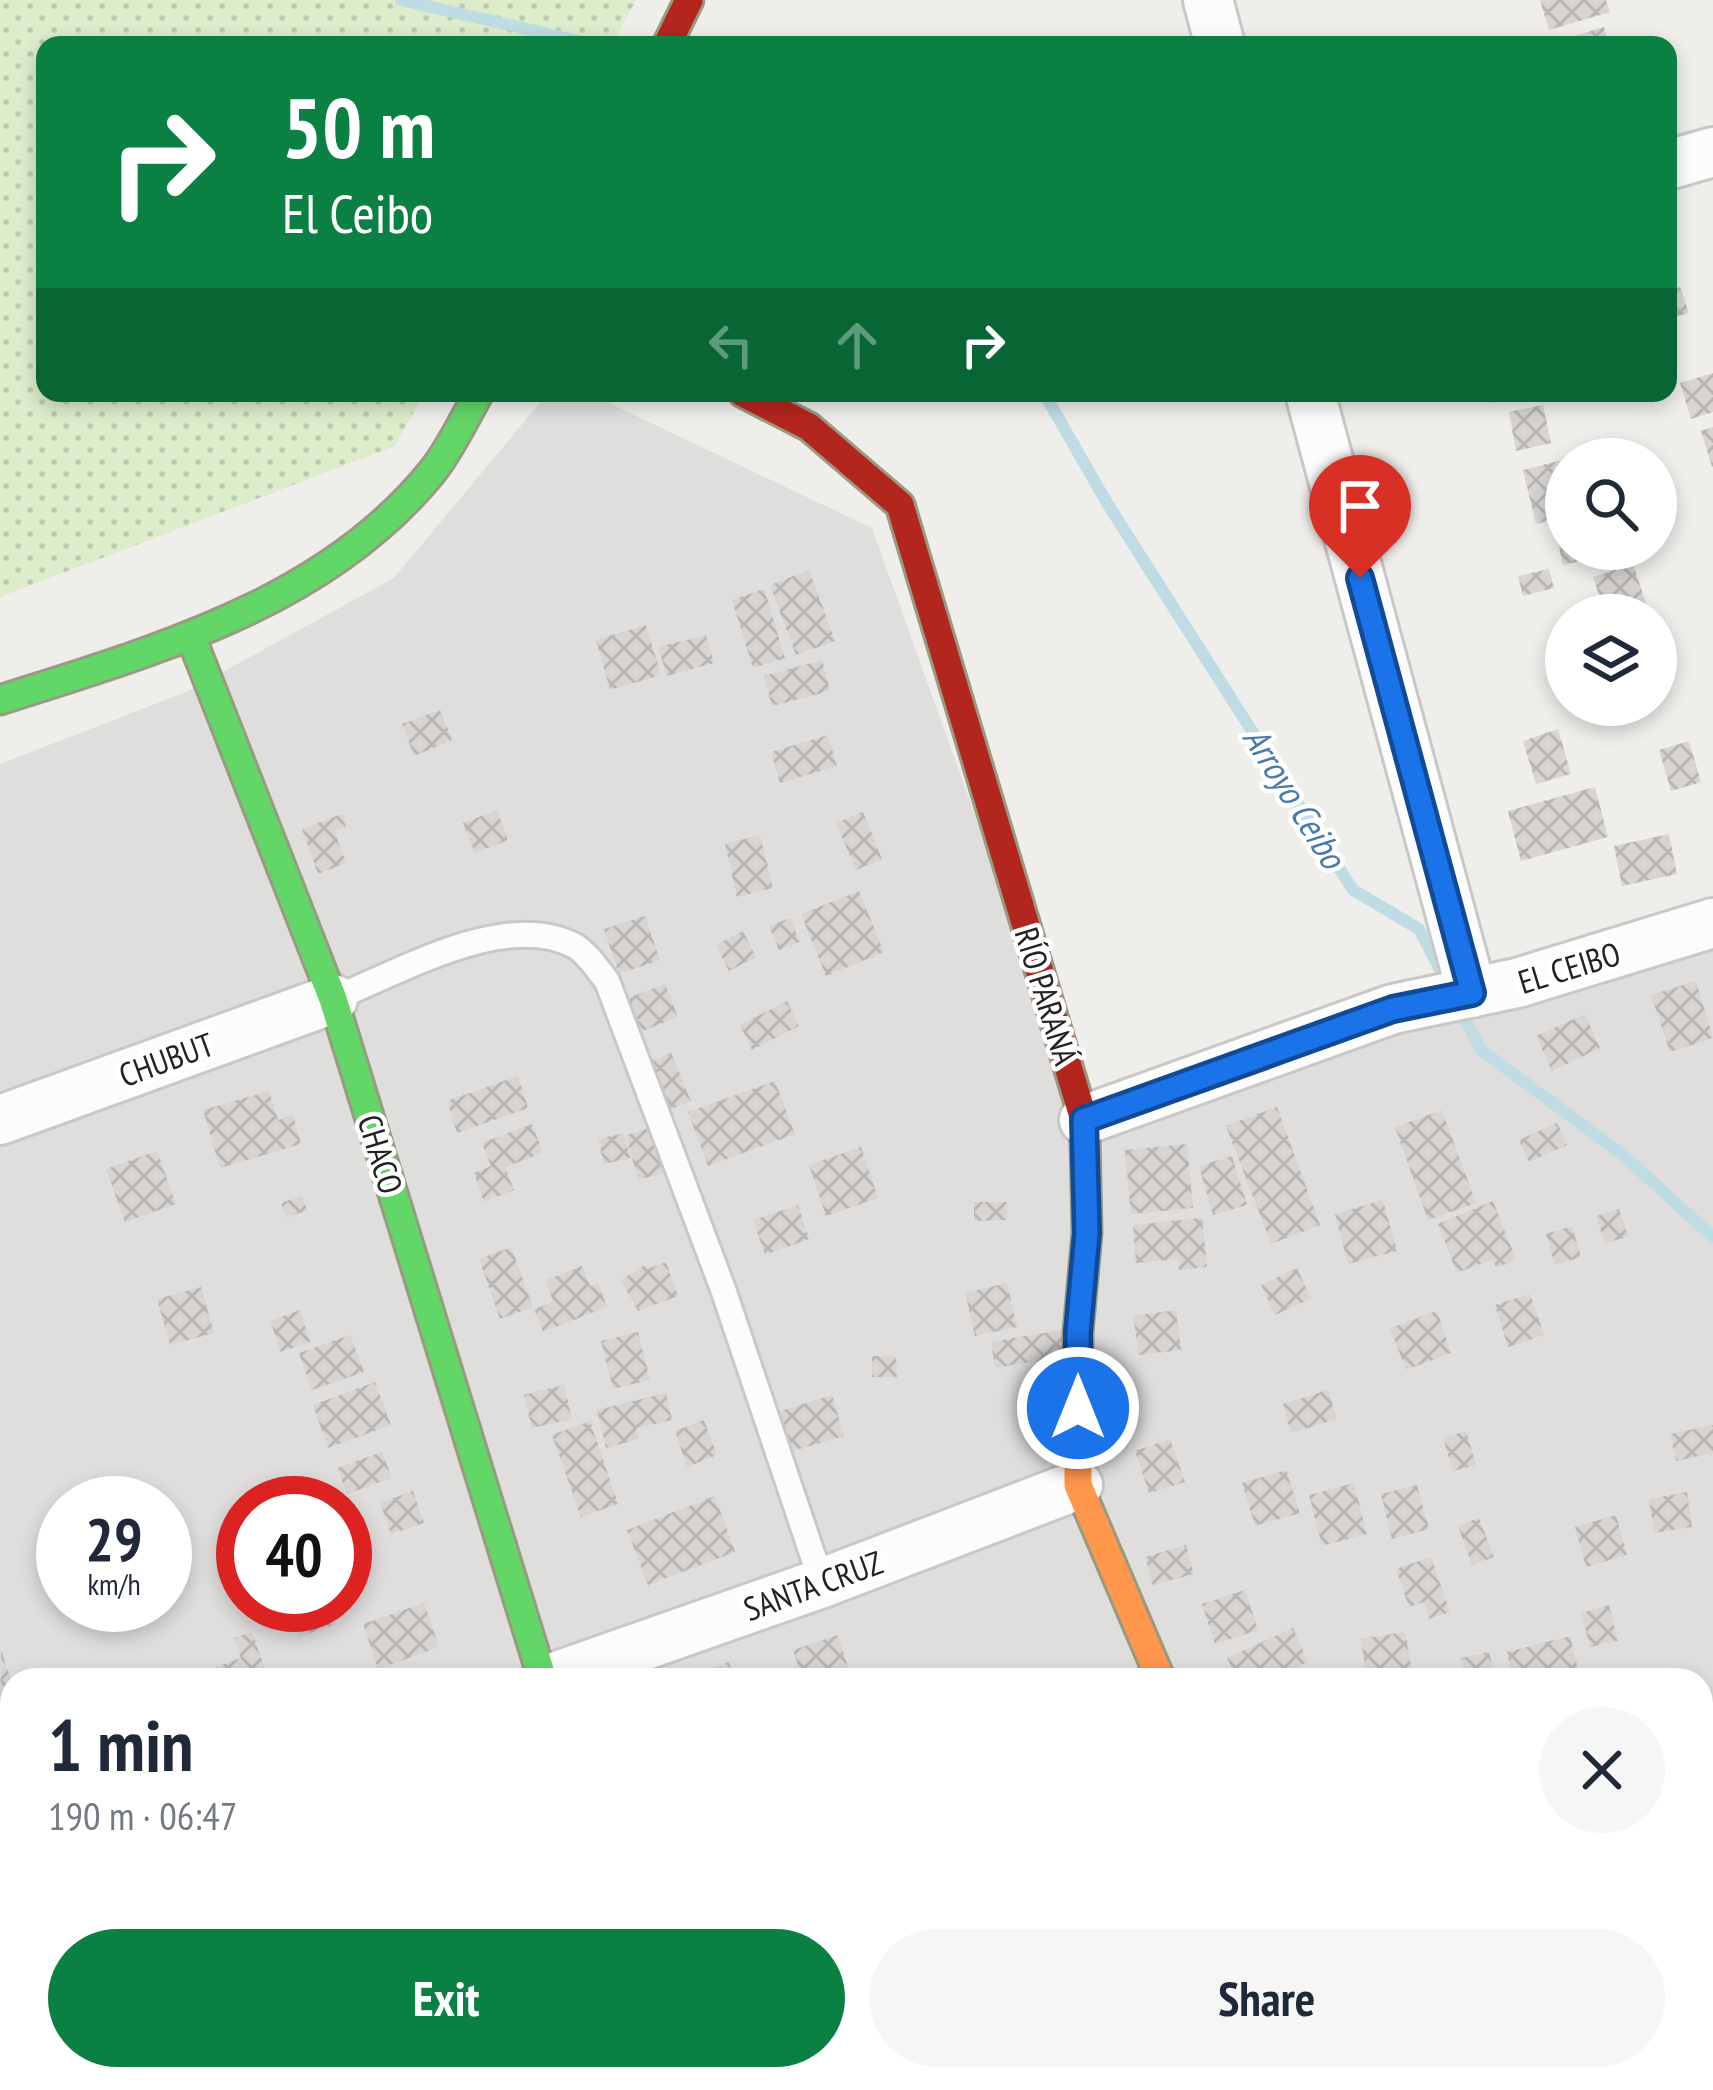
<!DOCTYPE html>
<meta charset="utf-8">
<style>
:root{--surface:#fff;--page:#f6f6f7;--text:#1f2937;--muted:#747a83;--accent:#0b8043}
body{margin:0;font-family:"PT Sans Narrow",sans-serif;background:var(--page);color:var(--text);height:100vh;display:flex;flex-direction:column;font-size:45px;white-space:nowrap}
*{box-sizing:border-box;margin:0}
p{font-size:39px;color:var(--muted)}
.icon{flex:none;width:66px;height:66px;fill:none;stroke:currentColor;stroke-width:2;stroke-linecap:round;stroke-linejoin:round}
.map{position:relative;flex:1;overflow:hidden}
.drawer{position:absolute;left:0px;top:1668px;width:1713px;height:423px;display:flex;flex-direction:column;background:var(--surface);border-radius:36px 36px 0 0;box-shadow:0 6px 18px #0003}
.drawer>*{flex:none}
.guide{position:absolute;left:36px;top:36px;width:1641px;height:366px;border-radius:24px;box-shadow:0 6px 18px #0003;background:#0b8043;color:#fff;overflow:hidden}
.tools{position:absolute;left:1545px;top:438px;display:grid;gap:24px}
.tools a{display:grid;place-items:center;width:132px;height:132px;border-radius:50%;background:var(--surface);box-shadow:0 6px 18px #0003;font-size:60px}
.speed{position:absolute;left:36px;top:1476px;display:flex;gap:24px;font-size:60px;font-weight:700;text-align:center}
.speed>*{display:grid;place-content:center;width:156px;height:156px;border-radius:50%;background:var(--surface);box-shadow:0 6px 18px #0003;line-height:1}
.speed small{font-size:30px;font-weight:400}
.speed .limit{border:18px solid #d22;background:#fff;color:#111}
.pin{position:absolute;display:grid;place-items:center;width:102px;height:102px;color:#fff;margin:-123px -51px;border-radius:50% 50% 50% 0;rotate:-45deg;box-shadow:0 0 12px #0007}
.pin .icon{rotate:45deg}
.me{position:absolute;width:132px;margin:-66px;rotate:0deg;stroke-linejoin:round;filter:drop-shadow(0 0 9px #0008)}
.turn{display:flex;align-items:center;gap:42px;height:252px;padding:0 48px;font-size:54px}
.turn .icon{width:156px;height:156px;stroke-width:2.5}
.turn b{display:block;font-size:84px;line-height:102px}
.lanes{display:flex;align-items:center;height:114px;padding:0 48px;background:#0003;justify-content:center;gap:60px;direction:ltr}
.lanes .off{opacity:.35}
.round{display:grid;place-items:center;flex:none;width:126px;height:126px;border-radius:63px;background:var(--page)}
.head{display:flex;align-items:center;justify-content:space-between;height:204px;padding:0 48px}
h1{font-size:72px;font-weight:600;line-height:90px}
.primary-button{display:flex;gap:24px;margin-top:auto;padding:24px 48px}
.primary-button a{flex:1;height:138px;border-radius:72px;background:var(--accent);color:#fff;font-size:48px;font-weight:600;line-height:138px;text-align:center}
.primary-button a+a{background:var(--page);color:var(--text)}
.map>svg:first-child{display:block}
</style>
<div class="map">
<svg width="1713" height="2090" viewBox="0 0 1713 2090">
<defs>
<pattern id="grass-dots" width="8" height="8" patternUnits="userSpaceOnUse" patternTransform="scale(3)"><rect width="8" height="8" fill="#ddeccb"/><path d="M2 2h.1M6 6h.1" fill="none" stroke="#bdcaae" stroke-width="1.8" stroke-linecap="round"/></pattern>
<pattern id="building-cross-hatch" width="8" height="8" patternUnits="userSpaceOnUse" patternTransform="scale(3)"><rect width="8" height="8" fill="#d7d4d2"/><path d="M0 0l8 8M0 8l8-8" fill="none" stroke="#b8b6b4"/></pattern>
</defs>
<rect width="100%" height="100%" fill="#f0eeeb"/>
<path fill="#dfdedc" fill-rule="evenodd" d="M 548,393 L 588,393 L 872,528 L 1084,1120 L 1713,930 L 1713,2090 L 0,2090 L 0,764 L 186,692 L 394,578 ZM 63,1503 L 165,1503 L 165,1605 L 63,1605 ZM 243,1503 L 345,1503 L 345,1605 L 243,1605 ZM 12,1680 L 1701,1680 L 1701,2079 L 12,2079 Z"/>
<path fill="url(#grass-dots)" d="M 0,0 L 636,0 L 612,45 L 45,45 L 45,393 L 424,393 L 395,446 L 0,597 Z"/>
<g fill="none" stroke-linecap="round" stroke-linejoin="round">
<path stroke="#bfdbe3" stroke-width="12" d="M 401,0 L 596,45
M 1044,393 L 1107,503 L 1353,890 L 1419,929 L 1447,983
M 1459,1007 L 1481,1050 L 1623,1155 L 1713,1237"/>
</g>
<path fill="url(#building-cross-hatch)" d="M 1540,0 L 1606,0 L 1610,12 L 1549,30 Z
M 1604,27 L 1609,45 L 1549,45 L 1549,44 Z
M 1680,287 L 1689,313 L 1668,319 L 1668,291 Z
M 1713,373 L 1713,412 L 1691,419 L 1680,383 Z
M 1487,393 L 1532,393 L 1532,395 L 1489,403 Z
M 1543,405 L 1551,443 L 1516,451 L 1509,412 Z
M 1713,427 L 1713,466 L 1712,467 L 1701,431 Z
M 1566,459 L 1566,516 L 1536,524 L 1523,470 Z
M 1566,527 L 1566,549 L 1615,549 L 1616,553 L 1563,565 L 1555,529 Z
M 1633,564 L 1650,615 L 1568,615 L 1602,603 L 1593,577 Z
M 1549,569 L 1554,588 L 1523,596 L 1518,576 Z
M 809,570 L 835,641 L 796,655 L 770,585 Z
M 764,589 L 785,658 L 753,668 L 732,600 Z
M 646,625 L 661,675 L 610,690 L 596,640 Z
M 706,635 L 714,663 L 667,676 L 658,647 Z
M 1656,641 L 1670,678 L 1656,683 Z
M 822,660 L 830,691 L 772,706 L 764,676 Z
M 440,710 L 452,740 L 414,756 L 402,724 Z
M 1558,729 L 1571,774 L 1536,784 L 1523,741 Z
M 828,735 L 837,766 L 780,783 L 771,752 Z
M 1689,741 L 1701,782 L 1671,791 L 1659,750 Z
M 1595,787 L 1608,837 L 1521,861 L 1508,811 Z
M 497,810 L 508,840 L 475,853 L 463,823 Z
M 863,812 L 882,859 L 856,870 L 836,823 Z
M 342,814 L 346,827 L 334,830 L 346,863 L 318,874 L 302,829 Z
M 1669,834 L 1677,874 L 1622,886 L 1614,846 Z
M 760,835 L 773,888 L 737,897 L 725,844 Z
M 859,891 L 884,952 L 826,976 L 801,914 Z
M 645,916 L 660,960 L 619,974 L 604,929 Z
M 790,918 L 800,942 L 779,950 L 769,926 Z
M 743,931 L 756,957 L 729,971 L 716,945 Z
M 1696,981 L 1713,1038 L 1670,1052 L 1651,995 Z
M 665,984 L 678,1017 L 632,1035 L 620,1001 Z
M 787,1001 L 799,1026 L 752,1050 L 740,1025 Z
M 1585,1014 L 1600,1048 L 1552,1071 L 1536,1036 Z
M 671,1053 L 691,1101 L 664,1112 L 644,1064 Z
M 518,1076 L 528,1108 L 457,1133 L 447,1101 Z
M 775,1081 L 795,1134 L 708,1166 L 688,1112 Z
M 269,1091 L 278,1120 L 293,1115 L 301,1144 L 220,1168 L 203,1110 Z
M 1277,1107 L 1320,1225 L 1271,1244 L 1226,1126 Z
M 1442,1110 L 1476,1203 L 1428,1220 L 1395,1127 Z
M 1557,1123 L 1567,1145 L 1529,1162 L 1519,1140 Z
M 532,1124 L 543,1153 L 505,1167 L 514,1190 L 484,1202 L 474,1173 L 491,1166 L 482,1143 Z
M 650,1128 L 663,1173 L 638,1180 L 626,1135 Z
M 624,1133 L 630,1158 L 604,1164 L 598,1139 Z
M 1187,1144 L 1193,1208 L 1131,1214 L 1125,1150 Z
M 861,1147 L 878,1198 L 826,1216 L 809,1165 Z
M 157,1151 L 176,1204 L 125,1222 L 106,1169 Z
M 1232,1156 L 1247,1205 L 1213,1215 L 1199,1166 Z
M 302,1196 L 307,1210 L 287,1218 L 281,1203 Z
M 1383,1200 L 1397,1251 L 1348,1264 L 1335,1214 Z
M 1493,1201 L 1516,1260 L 1496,1268 L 1493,1259 L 1457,1273 L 1438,1224 Z
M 974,1202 L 1007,1202 L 1007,1220 L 974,1221 Z
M 798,1205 L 809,1239 L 765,1255 L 753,1220 Z
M 1619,1209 L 1628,1236 L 1605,1244 L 1596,1216 Z
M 1202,1218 L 1207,1267 L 1179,1270 L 1178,1259 L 1136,1263 L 1133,1225 Z
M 1572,1226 L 1581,1257 L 1555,1265 L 1546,1234 Z
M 511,1247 L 533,1307 L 500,1319 L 479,1259 Z
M 666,1262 L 678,1296 L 638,1311 L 621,1280 L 645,1265 L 647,1269 Z
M 582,1266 L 590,1286 L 598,1283 L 607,1307 L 543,1332 L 534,1309 L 553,1302 L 546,1280 Z
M 1297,1268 L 1311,1299 L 1275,1315 L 1261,1285 Z
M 1007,1283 L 1017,1327 L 975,1336 L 965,1293 Z
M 201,1287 L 214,1333 L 170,1345 L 157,1299 Z
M 1530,1294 L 1544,1335 L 1508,1347 L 1495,1305 Z
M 300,1310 L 310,1342 L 281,1352 L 270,1321 Z
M 1176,1310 L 1181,1350 L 1139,1355 L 1133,1316 Z
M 1437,1311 L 1451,1353 L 1406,1370 L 1390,1328 Z
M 1061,1330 L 1066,1356 L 995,1368 L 991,1342 Z
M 638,1332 L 650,1380 L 613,1389 L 601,1341 Z
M 350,1335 L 364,1372 L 312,1390 L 299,1353 Z
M 872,1356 L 896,1356 L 897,1377 L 872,1377 Z
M 1062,1363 L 1071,1396 L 1039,1405 L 1030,1372 Z
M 375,1382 L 391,1425 L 328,1448 L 313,1405 Z
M 564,1385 L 572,1419 L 532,1428 L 524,1395 Z
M 1328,1390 L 1337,1419 L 1291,1433 L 1283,1404 Z
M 666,1393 L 672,1420 L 636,1428 L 639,1439 L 606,1448 L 597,1410 Z
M 832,1395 L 844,1436 L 789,1452 L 777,1412 Z
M 704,1420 L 717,1455 L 687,1467 L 675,1431 Z
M 590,1421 L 618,1504 L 581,1517 L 552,1435 Z
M 1713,1425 L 1713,1453 L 1676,1461 L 1670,1434 Z
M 1466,1431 L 1476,1465 L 1453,1471 L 1443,1438 Z
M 1170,1439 L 1185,1482 L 1149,1493 L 1135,1451 Z
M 382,1452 L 392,1478 L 347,1494 L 337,1468 Z
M 1286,1470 L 1300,1513 L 1255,1526 L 1242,1483 Z
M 1354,1483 L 1367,1534 L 1322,1546 L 1309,1495 Z
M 1417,1485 L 1429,1529 L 1392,1539 L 1381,1494 Z
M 413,1491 L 424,1523 L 391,1534 L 380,1503 Z
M 1687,1492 L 1692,1527 L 1654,1533 L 1649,1499 Z
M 715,1496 L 735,1552 L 648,1585 L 627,1530 Z
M 1616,1515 L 1627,1555 L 1586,1567 L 1575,1527 Z
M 1479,1518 L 1494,1557 L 1472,1565 L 1458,1526 Z
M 1186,1545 L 1194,1574 L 1153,1585 L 1145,1557 Z
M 1431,1557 L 1450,1612 L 1429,1619 L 1424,1602 L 1409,1607 L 1396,1569 Z
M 1245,1590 L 1258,1630 L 1215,1644 L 1202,1604 Z
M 424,1603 L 439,1647 L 378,1669 L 363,1624 Z
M 287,1605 L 329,1605 L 336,1624 L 299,1637 Z
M 1609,1605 L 1618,1641 L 1590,1647 L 1581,1613 Z
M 1293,1628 L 1308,1662 L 1268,1680 L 1237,1680 L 1227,1658 Z
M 252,1632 L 269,1680 L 205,1680 L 202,1672 L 241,1658 L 234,1638 Z
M 1405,1632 L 1413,1676 L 1367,1680 L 1361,1639 Z
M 838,1635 L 852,1680 L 803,1680 L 793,1650 Z
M 1570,1636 L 1578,1669 L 1536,1680 L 1513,1680 L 1507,1652 Z
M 1,1650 L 12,1682 L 12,1730 L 0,1734 Z
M 1489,1652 L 1496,1680 L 1466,1680 L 1461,1658 Z
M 729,1662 L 734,1680 L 674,1680 L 674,1679 Z
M 535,2079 L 644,2079 L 647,2090 L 538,2090 Z
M 760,2079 L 826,2079 L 829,2090 L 763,2090 Z
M 1472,2079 L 1510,2079 L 1510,2080 L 1476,2090 Z"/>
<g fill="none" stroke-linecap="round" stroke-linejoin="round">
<defs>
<path id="lane" d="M 335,998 C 400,972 507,909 575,946 C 587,953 598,970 607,981 L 723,1289 L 822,1583"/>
<path id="street" d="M 1208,0 L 1220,45
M 1668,165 L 1713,152
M 1310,393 L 1472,993
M 0,1120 L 333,999
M 1084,1120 L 1393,1009 L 1517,983 L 1713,923
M 546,1680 L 822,1583 L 1078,1485
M 0,1875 L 12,1871
M 705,2079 L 710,2090
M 1317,2079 L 1321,2090"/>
<path id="fast" d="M 191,637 L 333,999 L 543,1680
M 0,700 C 155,650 325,604 432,472 C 451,448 464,419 479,393"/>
<path id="slow" d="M 1085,1140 L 1087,1233 L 1078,1332 L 1078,1485 L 1161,1680"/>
<path id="jam" d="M 667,45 L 689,0
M 743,393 L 809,427 L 900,505 L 1084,1120 L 1085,1140"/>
</defs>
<use href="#lane" stroke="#c9c8c7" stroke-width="30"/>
<use href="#street" stroke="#c9c8c7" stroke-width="54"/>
<use href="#fast" stroke="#999a82" stroke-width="33"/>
<use href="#slow" stroke="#999a82" stroke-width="33"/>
<use href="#jam" stroke="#999a82" stroke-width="33"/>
<use href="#lane" stroke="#fdfcfc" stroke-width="24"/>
<use href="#street" stroke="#fdfcfc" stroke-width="48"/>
<use href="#fast" stroke="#63d668" stroke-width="27"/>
<use href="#slow" stroke="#ff974d" stroke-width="27"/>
<use href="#jam" stroke="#b3261e" stroke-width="27"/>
</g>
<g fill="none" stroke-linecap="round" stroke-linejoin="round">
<defs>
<path id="route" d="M 1078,1408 L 1078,1332 L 1087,1233 L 1084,1120 L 1393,1009 L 1472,993 L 1360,578"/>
</defs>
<use href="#route" stroke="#114b97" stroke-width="30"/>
<use href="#route" stroke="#1a73e8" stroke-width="21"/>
</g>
<g text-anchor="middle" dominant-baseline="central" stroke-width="9" stroke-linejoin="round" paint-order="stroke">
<g font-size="33" fill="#222" stroke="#fff">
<text transform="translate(1569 967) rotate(-17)">EL CEIBO</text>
<text transform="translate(1047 996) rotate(73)">RÍO PARANÁ</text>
<text transform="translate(166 1059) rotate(-20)">CHUBUT</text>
<text transform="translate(381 1154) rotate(73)">CHACO</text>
<text transform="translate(813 1585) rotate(-20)">SANTA CRUZ</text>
</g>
<g font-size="36" font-style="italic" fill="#4a7aab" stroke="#fff">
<text transform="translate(1295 797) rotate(58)">Arroyo Ceibo</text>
</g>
</g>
</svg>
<div class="tools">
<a><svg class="icon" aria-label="search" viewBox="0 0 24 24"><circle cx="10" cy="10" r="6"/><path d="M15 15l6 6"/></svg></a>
<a><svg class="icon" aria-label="layers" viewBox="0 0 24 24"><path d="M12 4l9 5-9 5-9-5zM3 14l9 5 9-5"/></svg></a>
</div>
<div class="speed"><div>29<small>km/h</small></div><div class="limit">40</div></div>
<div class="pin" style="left:1360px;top:578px;background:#d93025"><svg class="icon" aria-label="arrive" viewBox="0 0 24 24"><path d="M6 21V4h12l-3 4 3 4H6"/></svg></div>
<svg class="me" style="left:1078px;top:1408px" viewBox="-20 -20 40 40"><circle r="17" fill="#1a73e8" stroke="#fff" stroke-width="3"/><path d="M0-11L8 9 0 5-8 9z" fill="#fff"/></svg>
<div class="guide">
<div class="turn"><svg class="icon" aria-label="right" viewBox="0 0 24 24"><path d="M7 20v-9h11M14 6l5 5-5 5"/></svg><div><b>50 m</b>El Ceibo</div></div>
<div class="lanes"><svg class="icon off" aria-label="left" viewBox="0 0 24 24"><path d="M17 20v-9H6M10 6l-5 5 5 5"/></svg><svg class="icon off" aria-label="ahead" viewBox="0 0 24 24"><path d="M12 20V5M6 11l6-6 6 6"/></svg><svg class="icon" aria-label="right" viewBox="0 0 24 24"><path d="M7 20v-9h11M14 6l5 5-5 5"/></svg></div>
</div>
<section class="drawer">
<div class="head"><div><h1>1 min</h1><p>190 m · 06:47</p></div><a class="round"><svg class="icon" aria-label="close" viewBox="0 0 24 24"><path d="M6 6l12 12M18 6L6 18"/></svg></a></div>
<div class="primary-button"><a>Exit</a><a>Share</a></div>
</section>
</div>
